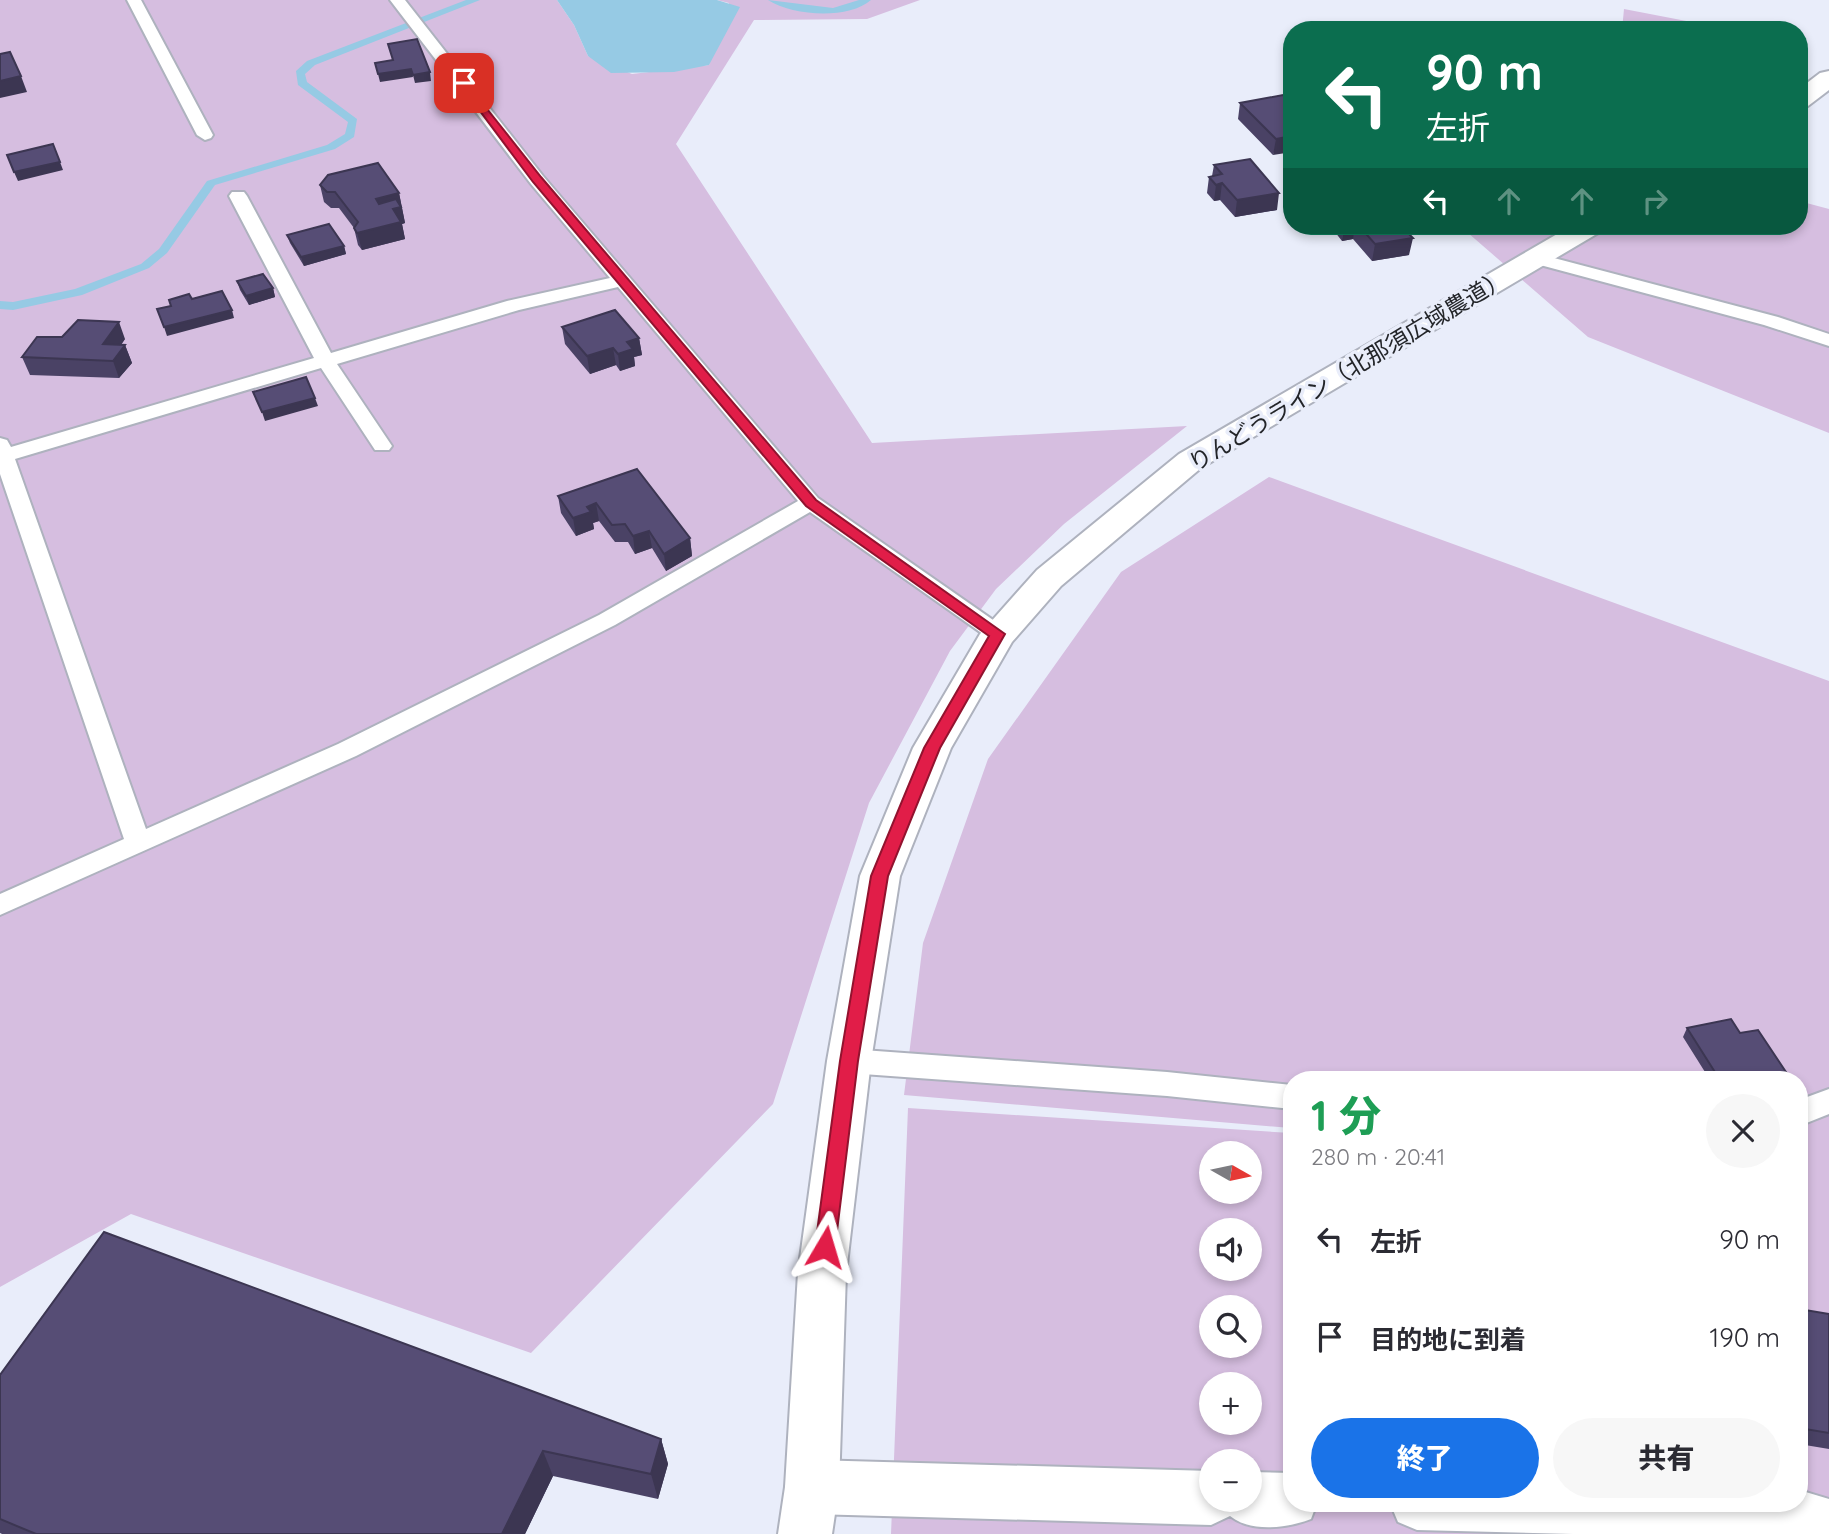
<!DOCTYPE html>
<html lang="ja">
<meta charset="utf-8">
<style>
:root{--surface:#fff;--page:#f7f7f7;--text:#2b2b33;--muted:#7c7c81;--accent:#1a73e8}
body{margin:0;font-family:Quicksand,"Noto Sans JP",sans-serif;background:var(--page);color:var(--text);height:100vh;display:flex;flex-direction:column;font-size:26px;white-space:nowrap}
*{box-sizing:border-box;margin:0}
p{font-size:23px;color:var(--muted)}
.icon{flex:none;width:38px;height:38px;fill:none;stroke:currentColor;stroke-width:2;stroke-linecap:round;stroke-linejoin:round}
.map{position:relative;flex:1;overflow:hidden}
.drawer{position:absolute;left:1283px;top:1071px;width:525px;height:441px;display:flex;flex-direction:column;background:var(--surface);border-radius:28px;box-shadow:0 4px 10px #0003}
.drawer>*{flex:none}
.guide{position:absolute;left:1283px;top:21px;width:525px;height:214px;border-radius:28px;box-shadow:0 4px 10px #0003;background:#0b6e4f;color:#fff;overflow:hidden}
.needle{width:46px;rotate:99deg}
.buttons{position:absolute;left:1199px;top:1141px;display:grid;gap:14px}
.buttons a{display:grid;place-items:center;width:63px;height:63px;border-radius:50%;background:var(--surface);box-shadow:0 4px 10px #0003;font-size:35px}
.pin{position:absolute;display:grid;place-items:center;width:60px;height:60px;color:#fff;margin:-30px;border-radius:14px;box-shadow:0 4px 10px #0006}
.me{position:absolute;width:77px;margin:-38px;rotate:7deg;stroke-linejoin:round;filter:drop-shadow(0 0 5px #0008)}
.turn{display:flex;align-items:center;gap:24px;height:147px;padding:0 28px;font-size:32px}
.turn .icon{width:91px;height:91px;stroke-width:2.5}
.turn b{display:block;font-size:49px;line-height:60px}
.lanes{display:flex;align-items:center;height:66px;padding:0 28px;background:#0003;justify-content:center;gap:35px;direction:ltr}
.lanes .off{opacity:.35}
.round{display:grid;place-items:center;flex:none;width:74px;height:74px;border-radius:37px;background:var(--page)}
.head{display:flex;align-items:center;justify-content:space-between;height:119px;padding:0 28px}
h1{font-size:42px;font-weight:800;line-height:52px;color:#1e9e55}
.button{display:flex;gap:14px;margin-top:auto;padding:14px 28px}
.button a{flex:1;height:80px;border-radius:42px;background:var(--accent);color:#fff;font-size:28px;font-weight:800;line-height:80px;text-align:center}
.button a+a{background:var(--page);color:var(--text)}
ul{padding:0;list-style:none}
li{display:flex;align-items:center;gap:21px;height:98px;padding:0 28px}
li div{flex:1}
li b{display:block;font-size:26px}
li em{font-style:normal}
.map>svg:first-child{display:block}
</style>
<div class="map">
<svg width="1829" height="1534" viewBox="0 0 1829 1534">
<rect width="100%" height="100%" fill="#e9edfa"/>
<path fill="#d6bee0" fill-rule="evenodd" d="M 0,0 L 557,0 L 574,25 L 588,56 L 632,74 L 709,65 L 729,3 L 717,0 L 920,0 L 867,19 L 754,20 L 676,144 L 872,443 L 1187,426 L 1064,524 L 996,589 L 950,651 L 869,803 L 773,1104 L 531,1353 L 131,1214 L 0,1287 Z
M 1624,9 L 1733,30 L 1622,30 Z
M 1799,201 L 1829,209 L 1829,433 L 1588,337 L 1460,226 L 1799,226 Z
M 1269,477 L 1829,681 L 1829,1534 L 891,1534 L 908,1108 L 1291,1133 L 1292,1503 L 1799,1503 L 1799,1080 L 1292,1080 L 1291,1128 L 904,1095 L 923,943 L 988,759 L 1121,572 ZM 1211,1153 L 1250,1153 L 1250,1192 L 1211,1192 ZM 1211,1230 L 1250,1230 L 1250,1269 L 1211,1269 ZM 1211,1307 L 1250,1307 L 1250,1346 L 1211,1346 ZM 1211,1384 L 1250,1384 L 1250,1423 L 1211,1423 ZM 1211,1461 L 1250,1461 L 1250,1500 L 1211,1500 Z"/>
<path fill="#96cae4" d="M 557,0 L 717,0 L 740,7 L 709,65 L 674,72 L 611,73 L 588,56 L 574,25 Z"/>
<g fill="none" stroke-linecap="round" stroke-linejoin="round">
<path fill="#96cae4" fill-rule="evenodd" d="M 466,0 L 480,0 L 315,65 L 305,74 L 307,82 L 357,119 L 354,137 L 335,149 L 215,185 L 167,253 L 149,268 L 82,295 L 13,310 L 0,309 L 0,301 L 13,302 L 75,289 L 141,264 L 159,249 L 207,181 L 327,145 L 345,134 L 348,122 L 298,85 L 296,71 L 307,61 Z
M 768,0 L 833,8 L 859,0 L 871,0 C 848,20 793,16 768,0 Z"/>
<defs>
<path id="lane" d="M 127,0 L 141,0 L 213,135 L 211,138 L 205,140 L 197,135 Z
M 390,0 L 405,0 L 543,176 L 818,498 L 1006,629 L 1009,634 L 1006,639 L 990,639 L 810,512 L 615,625 L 356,756 L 0,915 L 0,894 L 124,839 L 0,474 L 0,438 L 7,440 L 11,447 L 314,358 L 229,196 L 232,192 L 244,192 L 247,196 L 331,353 L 507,301 L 610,278 L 531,184 ZM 618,287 L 798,501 L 599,615 L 338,744 L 146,829 L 15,459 L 321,368 L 375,450 L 389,450 L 392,446 L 337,364 L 519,310 Z
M 1535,253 L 1778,317 L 1829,334 L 1829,346 L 1764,325 L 1529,262 L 1526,258 Z
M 849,1049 L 1167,1072 L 1292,1085 L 1292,1109 L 1167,1096 L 849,1073 L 839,1069 L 835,1061 L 839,1053 Z
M 1829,1089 L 1829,1114 L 1799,1126 L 1799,1100 Z"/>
<path id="street" d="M 812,1460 L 1211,1471 L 1211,1500 L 1250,1500 L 1250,1472 L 1292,1473 L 1292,1503 L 1317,1503 L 1311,1519 C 1288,1528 1251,1533 1230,1516 L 1211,1525 L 812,1514 L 793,1506 L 785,1487 L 793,1468 Z
M 1799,1490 L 1829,1499 L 1829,1534 L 1573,1534 L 1417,1530 L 1398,1522 L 1390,1503 L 1799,1503 Z"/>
<path id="secondary" d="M 1829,71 L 1829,90 L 1808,106 L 1799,108 L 1799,89 L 1820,73 Z
M 1571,226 L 1604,226 L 1600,232 L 1201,468 L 1061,586 L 1012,642 L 951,748 L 900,876 L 871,1061 L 846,1273 L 839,1487 L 832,1534 L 778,1534 L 785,1487 L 798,1273 L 827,1061 L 860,876 L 913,748 L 980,634 L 1037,570 L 1179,454 Z"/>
</defs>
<use href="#lane" stroke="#aeb2be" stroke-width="4"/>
<use href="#street" stroke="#aeb2be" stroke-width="4"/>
<use href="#secondary" stroke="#aeb2be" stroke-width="4"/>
<use href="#lane" fill="#fff" fill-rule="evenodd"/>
<use href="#street" fill="#fff" fill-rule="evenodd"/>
<use href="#secondary" fill="#fff" fill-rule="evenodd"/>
</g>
<path fill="#4a4265" d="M 1240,103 L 1292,104 L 1273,155 L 1238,119 Z
M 1214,165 L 1277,210 L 1235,217 L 1220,200 L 1214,201 L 1207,193 L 1209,177 L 1212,176 Z
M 320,185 L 399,193 L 405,223 L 402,224 L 405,239 L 362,250 L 358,245 L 354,228 L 339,208 L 331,208 L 324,202 Z
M 1331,226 L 1401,226 L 1409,255 L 1372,261 L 1353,239 L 1342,241 L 1331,227 Z
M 287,235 L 344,246 L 346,254 L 304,266 L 290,243 Z
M 237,281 L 273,288 L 275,297 L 249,305 L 240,290 Z
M 562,327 L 639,338 L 642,355 L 634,357 L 635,366 L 620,371 L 616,365 L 590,374 L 565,344 Z
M 125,339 L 121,345 L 125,345 L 132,363 L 119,378 L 30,375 L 22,357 Z
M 637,469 L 690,538 L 692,556 L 666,571 L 652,548 L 635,554 L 628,542 L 615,542 L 599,521 L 593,523 L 594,529 L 576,536 L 561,513 L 558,496 Z
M 1687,1028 L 1740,1033 L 1785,1080 L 1710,1080 L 1683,1037 Z
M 1799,1309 L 1829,1314 L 1829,1449 L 1799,1444 Z
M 0,1375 L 661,1439 L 668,1464 L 658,1499 L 553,1476 L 525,1534 L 2,1534 L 0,1533 Z"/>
<path fill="#3c3652" d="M 411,69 L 413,77 L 380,82 L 378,74 Z
M 430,72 L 431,81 L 415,83 L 413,75 Z
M 21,76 L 27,92 L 0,98 L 0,81 Z
M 1292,136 L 1292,152 L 1273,155 L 1276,139 Z
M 60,162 L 63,170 L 18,181 L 14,172 Z
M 1222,183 L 1220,200 L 1214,201 L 1216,185 Z
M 399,193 L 405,223 L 402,224 L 405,239 L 362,250 L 357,233 L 380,215 L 376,199 Z
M 1279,193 L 1277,210 L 1235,217 L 1237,200 Z
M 1345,226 L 1355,226 L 1353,239 L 1342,241 Z
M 1413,238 L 1409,255 L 1372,261 L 1375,244 Z
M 344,246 L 346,254 L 304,266 L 301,257 Z
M 273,288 L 275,297 L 249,305 L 246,296 Z
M 232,310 L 234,318 L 167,336 L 164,327 Z
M 119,322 L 125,339 L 109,361 L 103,344 Z
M 639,338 L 642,355 L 634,357 L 635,366 L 620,371 L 618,354 L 627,342 Z
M 125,345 L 132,363 L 119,378 L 113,361 Z
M 613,348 L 616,365 L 590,374 L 587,356 Z
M 315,398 L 318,406 L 265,421 L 262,412 Z
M 596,503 L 599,521 L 593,523 L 594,529 L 576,536 L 573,518 L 587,507 Z
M 649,531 L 652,548 L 635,554 L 633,536 Z
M 690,538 L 692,556 L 666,571 L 664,554 Z
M 1788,1075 L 1785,1080 L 1766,1080 Z
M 661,1439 L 668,1464 L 658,1499 L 651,1474 Z
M 543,1451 L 553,1476 L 525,1534 L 502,1534 Z"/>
<path fill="#564d75" stroke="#3c3652" stroke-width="2" d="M 417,39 L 430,72 L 413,75 L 411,69 L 378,74 L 375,63 L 393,60 L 388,44 Z
M 10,52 L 21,76 L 0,81 L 0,54 Z
M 1283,95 L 1292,104 L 1292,136 L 1276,139 L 1240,103 Z
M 53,144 L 60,162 L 14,172 L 7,155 Z
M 1250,159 L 1279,193 L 1237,200 L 1222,183 L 1216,185 L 1209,177 L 1222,174 L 1214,165 Z
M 378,163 L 399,193 L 376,199 L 379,204 L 396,199 L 401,207 L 393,209 L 401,222 L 357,233 L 354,228 L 358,222 L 335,192 L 327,192 L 320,185 L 328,175 Z
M 329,224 L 344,246 L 301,257 L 287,235 Z
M 1359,226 L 1401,226 L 1413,238 L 1375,244 Z
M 263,274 L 273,288 L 246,296 L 237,281 Z
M 222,291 L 232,310 L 164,327 L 157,309 L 171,306 L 169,300 L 189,294 L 192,299 Z
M 615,310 L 639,338 L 627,342 L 633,349 L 618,354 L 613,348 L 587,356 L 562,327 Z
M 78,320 L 119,322 L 103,344 L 125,345 L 113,361 L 22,357 L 37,337 L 62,337 Z
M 306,377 L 315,398 L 262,412 L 253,392 Z
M 637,469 L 690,538 L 664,554 L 649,531 L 633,536 L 625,524 L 612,525 L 596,503 L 587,507 L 591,512 L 573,518 L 558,496 Z
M 1731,1019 L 1740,1033 L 1758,1030 L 1788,1075 L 1766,1080 L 1720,1080 L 1687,1028 Z
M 104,1232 L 661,1439 L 651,1474 L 543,1451 L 502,1534 L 36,1534 L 0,1519 L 0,1375 Z
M 1799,1309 L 1829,1314 L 1829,1433 L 1799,1428 Z"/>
<path fill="#e11d48" stroke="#92132f" stroke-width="2" d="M 464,80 L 541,177 L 816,500 L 1005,634 L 940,748 L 888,876 L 858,1061 L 835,1247 L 833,1253 L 825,1256 L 818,1253 L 815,1247 L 840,1061 L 871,876 L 924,748 L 989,636 L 806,506 L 533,182 L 459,83 Z"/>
<g text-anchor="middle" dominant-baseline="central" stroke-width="7" stroke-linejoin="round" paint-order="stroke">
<g font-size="23" fill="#232529" stroke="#e9edfa">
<text transform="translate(1348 370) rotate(-31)">りんどうライン（北那須広域農道）</text>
</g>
</g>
</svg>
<div class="buttons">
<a><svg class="needle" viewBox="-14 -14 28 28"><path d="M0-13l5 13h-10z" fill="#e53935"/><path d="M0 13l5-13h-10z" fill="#7c7c81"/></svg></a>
<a><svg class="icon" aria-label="sound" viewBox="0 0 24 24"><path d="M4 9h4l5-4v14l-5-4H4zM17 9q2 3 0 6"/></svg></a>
<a><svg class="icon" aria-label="search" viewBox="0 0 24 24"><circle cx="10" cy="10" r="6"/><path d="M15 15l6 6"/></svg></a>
<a>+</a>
<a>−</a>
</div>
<div class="pin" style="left:464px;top:83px;background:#d93025"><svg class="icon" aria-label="arrive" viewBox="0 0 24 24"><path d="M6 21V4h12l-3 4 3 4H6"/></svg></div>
<svg class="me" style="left:825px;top:1247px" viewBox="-20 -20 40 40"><path d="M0-17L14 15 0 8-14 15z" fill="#e11d48" stroke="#fff" stroke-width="4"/></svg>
<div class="guide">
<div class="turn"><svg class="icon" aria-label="left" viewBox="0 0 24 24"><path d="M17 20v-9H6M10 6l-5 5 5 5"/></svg><div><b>90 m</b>左折</div></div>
<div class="lanes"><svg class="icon" aria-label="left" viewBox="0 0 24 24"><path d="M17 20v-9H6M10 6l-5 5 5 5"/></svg><svg class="icon off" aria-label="ahead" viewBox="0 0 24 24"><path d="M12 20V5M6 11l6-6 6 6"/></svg><svg class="icon off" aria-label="ahead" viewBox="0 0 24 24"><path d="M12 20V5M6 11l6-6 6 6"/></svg><svg class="icon off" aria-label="right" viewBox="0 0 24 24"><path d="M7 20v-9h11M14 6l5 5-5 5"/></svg></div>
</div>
<section class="drawer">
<div class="head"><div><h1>1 分</h1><p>280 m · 20:41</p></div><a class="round"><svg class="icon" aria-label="close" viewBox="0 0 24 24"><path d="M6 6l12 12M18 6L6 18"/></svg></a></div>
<ul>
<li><svg class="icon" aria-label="left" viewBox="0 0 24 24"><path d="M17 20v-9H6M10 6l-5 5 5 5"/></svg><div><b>左折</b></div><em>90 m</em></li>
<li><svg class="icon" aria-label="arrive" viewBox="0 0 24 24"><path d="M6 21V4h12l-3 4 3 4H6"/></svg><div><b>目的地に到着</b></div><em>190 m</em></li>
</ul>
<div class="button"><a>終了</a><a>共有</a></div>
</section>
</div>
